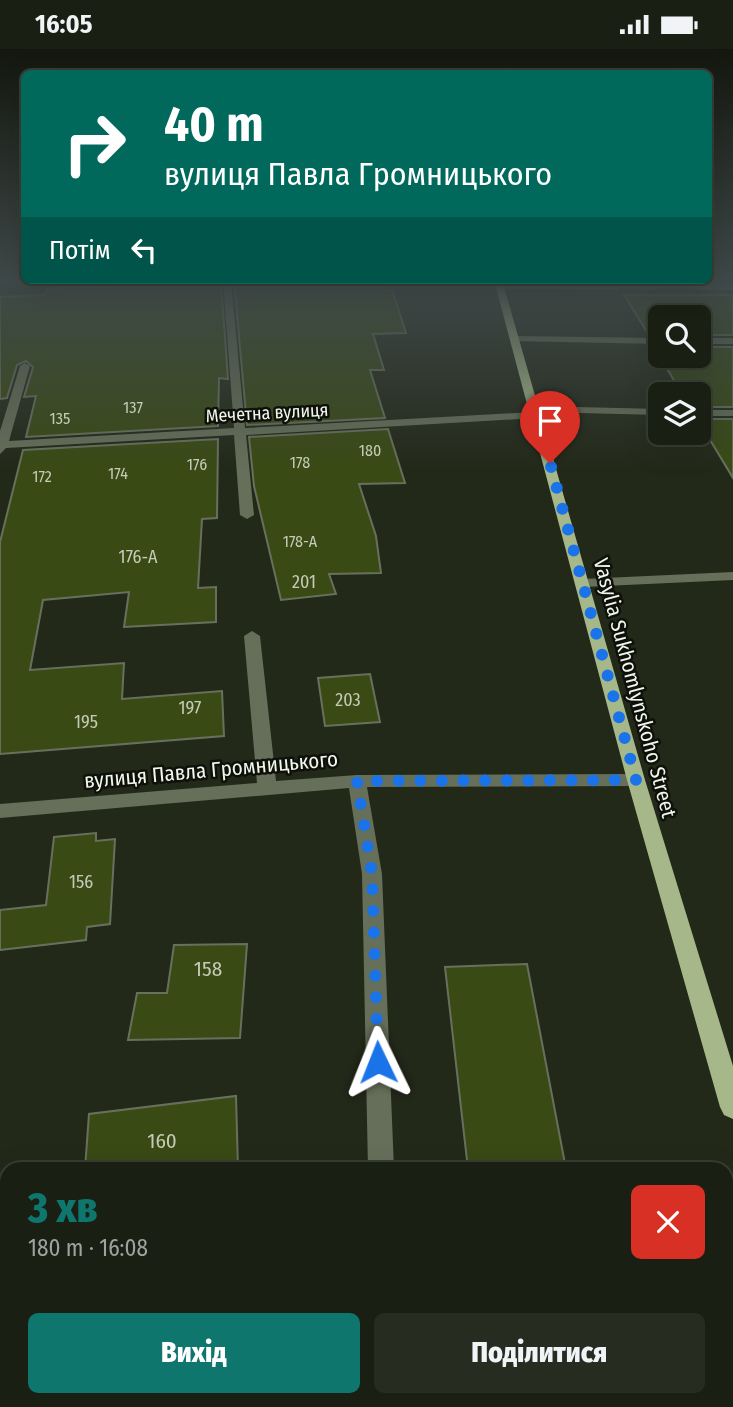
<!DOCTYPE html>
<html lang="uk">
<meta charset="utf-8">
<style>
:root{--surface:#1a1f13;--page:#272c21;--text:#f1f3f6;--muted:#9fa2a0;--line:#383d33;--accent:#0f766e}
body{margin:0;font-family:"Fira Sans Condensed",sans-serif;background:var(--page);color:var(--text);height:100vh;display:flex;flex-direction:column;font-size:26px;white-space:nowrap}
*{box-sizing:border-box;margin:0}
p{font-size:23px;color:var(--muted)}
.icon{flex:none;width:38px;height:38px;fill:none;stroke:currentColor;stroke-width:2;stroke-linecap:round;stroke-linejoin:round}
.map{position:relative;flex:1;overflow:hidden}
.details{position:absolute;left:0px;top:1113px;width:733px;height:245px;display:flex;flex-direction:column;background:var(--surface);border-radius:21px 21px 0 0;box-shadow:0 7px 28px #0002,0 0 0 2px var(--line)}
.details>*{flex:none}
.guide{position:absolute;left:21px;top:21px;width:691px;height:214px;border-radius:10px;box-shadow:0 7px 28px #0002,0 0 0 2px var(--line);background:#00695c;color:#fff;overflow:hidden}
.fabs{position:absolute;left:648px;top:256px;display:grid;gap:14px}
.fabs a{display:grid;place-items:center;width:63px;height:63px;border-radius:10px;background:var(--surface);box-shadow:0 7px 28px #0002,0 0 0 2px var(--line);font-size:35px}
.pin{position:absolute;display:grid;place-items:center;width:60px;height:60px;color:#fff;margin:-72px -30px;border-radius:50% 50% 50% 0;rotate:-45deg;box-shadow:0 0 7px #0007}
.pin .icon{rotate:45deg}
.me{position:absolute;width:77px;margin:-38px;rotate:358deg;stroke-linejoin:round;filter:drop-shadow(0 0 5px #0008)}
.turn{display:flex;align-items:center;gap:24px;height:147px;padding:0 28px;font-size:32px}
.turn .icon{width:91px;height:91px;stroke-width:2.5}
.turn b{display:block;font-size:49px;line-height:60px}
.then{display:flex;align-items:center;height:66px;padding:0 28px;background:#0003;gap:14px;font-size:26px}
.round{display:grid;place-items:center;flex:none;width:74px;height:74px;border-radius:10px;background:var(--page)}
.head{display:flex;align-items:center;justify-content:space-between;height:119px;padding:0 28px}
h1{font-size:42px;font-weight:800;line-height:52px;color:var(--accent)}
.primary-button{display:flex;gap:14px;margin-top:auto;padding:14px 28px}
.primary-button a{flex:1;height:80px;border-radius:10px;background:var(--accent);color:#fff;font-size:28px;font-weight:800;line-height:80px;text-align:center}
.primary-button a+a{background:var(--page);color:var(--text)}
.status{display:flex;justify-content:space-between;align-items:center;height:49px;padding:0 35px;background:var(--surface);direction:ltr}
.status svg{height:19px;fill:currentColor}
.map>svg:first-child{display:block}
</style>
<div class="status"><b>16:05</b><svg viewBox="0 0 49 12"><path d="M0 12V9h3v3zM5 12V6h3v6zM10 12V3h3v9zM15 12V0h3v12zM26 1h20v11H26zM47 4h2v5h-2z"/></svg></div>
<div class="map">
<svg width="733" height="1358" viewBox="0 0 733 1358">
<rect width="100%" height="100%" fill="#232919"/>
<path fill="#394a15" stroke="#68705d" stroke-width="2" d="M 239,231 L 383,231 L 389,242 L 392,241 L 406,284 L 373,285 L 384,321 L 370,321 L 385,369 L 247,376 L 234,232 Z
M 221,233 L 228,330 L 219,329 L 218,377 L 26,388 L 36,347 L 24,348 L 33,318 L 26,312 L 17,316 L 7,349 L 0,350 L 0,248 L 45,246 L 47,240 Z
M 624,246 L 733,246 L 733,286 L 698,286 L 698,268 L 660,268 L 660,286 L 649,286 Z
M 698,298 L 733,298 L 733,358 L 698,358 L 698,345 L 682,345 L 659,306 L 698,306 Z
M 698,370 L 733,370 L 733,429 L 698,371 Z
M 388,380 L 405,434 L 359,435 L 376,487 L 381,524 L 329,525 L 336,545 L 281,551 L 254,437 L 249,388 Z
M 218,390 L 217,469 L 202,470 L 198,539 L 216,538 L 216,573 L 124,578 L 129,543 L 43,551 L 30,621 L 124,614 L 122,650 L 222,642 L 224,687 L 0,705 L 0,493 L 23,401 Z
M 370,625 L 380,673 L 325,677 L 318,629 Z
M 96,784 L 96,792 L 115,790 L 110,875 L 87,878 L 86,891 L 0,901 L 0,861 L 46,856 L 54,788 Z
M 247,895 L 240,989 L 128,991 L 137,944 L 167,944 L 174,896 Z
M 527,915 L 566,1120 L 468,1120 L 445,918 Z
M 236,1047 L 238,1120 L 85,1120 L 89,1065 Z"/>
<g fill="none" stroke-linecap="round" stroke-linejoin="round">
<path fill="#666f59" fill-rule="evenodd" d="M 0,231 L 34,231 L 0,235 Z
M 223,231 L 231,231 L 245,379 L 533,363 L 529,360 L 535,357 L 660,360 L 660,366 L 539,363 L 542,366 L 536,369 L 246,386 L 254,466 L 247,470 L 240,466 L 234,386 L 6,399 L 0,405 L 0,382 L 20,317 L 25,314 L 30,317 L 9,392 L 234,379 Z
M 500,235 L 733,235 L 733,241 L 497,240 Z
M 515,287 L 660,289 L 660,295 L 512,292 L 510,290 Z
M 698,289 L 733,289 L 733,295 L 698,295 Z
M 698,361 L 733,361 L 733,367 L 698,367 Z
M 733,523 L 733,531 L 583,538 L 576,534 L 583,530 Z
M 252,582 L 260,587 L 276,732 L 357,726 L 636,725 L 643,726 L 645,731 L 643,736 L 636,737 L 367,738 L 382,825 L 394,1120 L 368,1120 L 362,825 L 349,739 L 0,769 L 0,755 L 257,734 L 244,587 Z"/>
<path fill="#a6b88a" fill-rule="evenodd" d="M 494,231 L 502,231 L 645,731 L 733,1017 L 733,1070 L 724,1066 L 720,1058 L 627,731 Z"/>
</g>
<linearGradient id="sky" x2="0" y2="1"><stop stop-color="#13170e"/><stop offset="0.55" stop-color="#3f4949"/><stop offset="1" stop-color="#3f4949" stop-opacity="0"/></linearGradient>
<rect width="733" height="421" fill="url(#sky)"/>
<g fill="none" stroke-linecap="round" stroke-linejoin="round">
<path stroke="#1a73e8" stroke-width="12" stroke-dasharray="0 21.6" d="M 378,1013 L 372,825 L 357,732 L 636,731 L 550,414"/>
</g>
<g text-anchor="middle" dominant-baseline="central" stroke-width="5" stroke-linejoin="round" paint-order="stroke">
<g font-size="16" fill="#c4cbb6">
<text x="133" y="358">137</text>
<text x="60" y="369">135</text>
<text x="370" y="401">180</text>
<text x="300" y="413">178</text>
<text x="197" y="415">176</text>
<text x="118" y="424">174</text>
<text x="42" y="427">172</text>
<text x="300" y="492">178-А</text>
</g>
<g font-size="18" fill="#f2f6ec" stroke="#0e110a">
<text transform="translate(267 364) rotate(-3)">Мечетна вулиця</text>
</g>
<g font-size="18" fill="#c4cbb6">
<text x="138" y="508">176-А</text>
<text x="304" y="533">201</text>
<text x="348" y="651">203</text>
<text x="190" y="659">197</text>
<text x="86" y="673">195</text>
<text x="81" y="833">156</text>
</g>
<g font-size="21" fill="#f2f6ec" stroke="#0e110a">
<text transform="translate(635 639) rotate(75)">Vasylia Sukhomlynskoho Street</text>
<text transform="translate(211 721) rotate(-5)">вулиця Павла Громницького</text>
</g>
<g font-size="21" fill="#c4cbb6">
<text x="208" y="920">158</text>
<text x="162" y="1092">160</text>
</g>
</g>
</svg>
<div class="fabs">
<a><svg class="icon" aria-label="search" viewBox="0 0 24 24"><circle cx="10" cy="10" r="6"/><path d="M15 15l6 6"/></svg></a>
<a><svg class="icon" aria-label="layers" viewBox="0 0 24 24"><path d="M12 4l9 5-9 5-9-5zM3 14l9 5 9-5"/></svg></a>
</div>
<div class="pin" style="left:550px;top:414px;background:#d93025"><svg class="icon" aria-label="arrive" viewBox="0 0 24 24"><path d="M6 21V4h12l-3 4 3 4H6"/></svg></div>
<svg class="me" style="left:378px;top:1013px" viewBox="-20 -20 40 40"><path d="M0-17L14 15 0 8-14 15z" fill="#1a73e8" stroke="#fff" stroke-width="4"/></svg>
<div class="guide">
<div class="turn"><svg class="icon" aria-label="right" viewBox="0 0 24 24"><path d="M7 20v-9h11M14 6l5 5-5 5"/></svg><div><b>40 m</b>вулиця Павла Громницького</div></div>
<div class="then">Потім<svg class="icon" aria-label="left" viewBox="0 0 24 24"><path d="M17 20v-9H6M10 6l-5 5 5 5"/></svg></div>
</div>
<section class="details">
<div class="head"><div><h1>3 хв</h1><p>180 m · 16:08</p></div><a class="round" style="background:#d93025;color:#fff"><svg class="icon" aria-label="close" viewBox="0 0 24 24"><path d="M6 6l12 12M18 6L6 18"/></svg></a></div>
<div class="primary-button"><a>Вихід</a><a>Поділитися</a></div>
</section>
</div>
